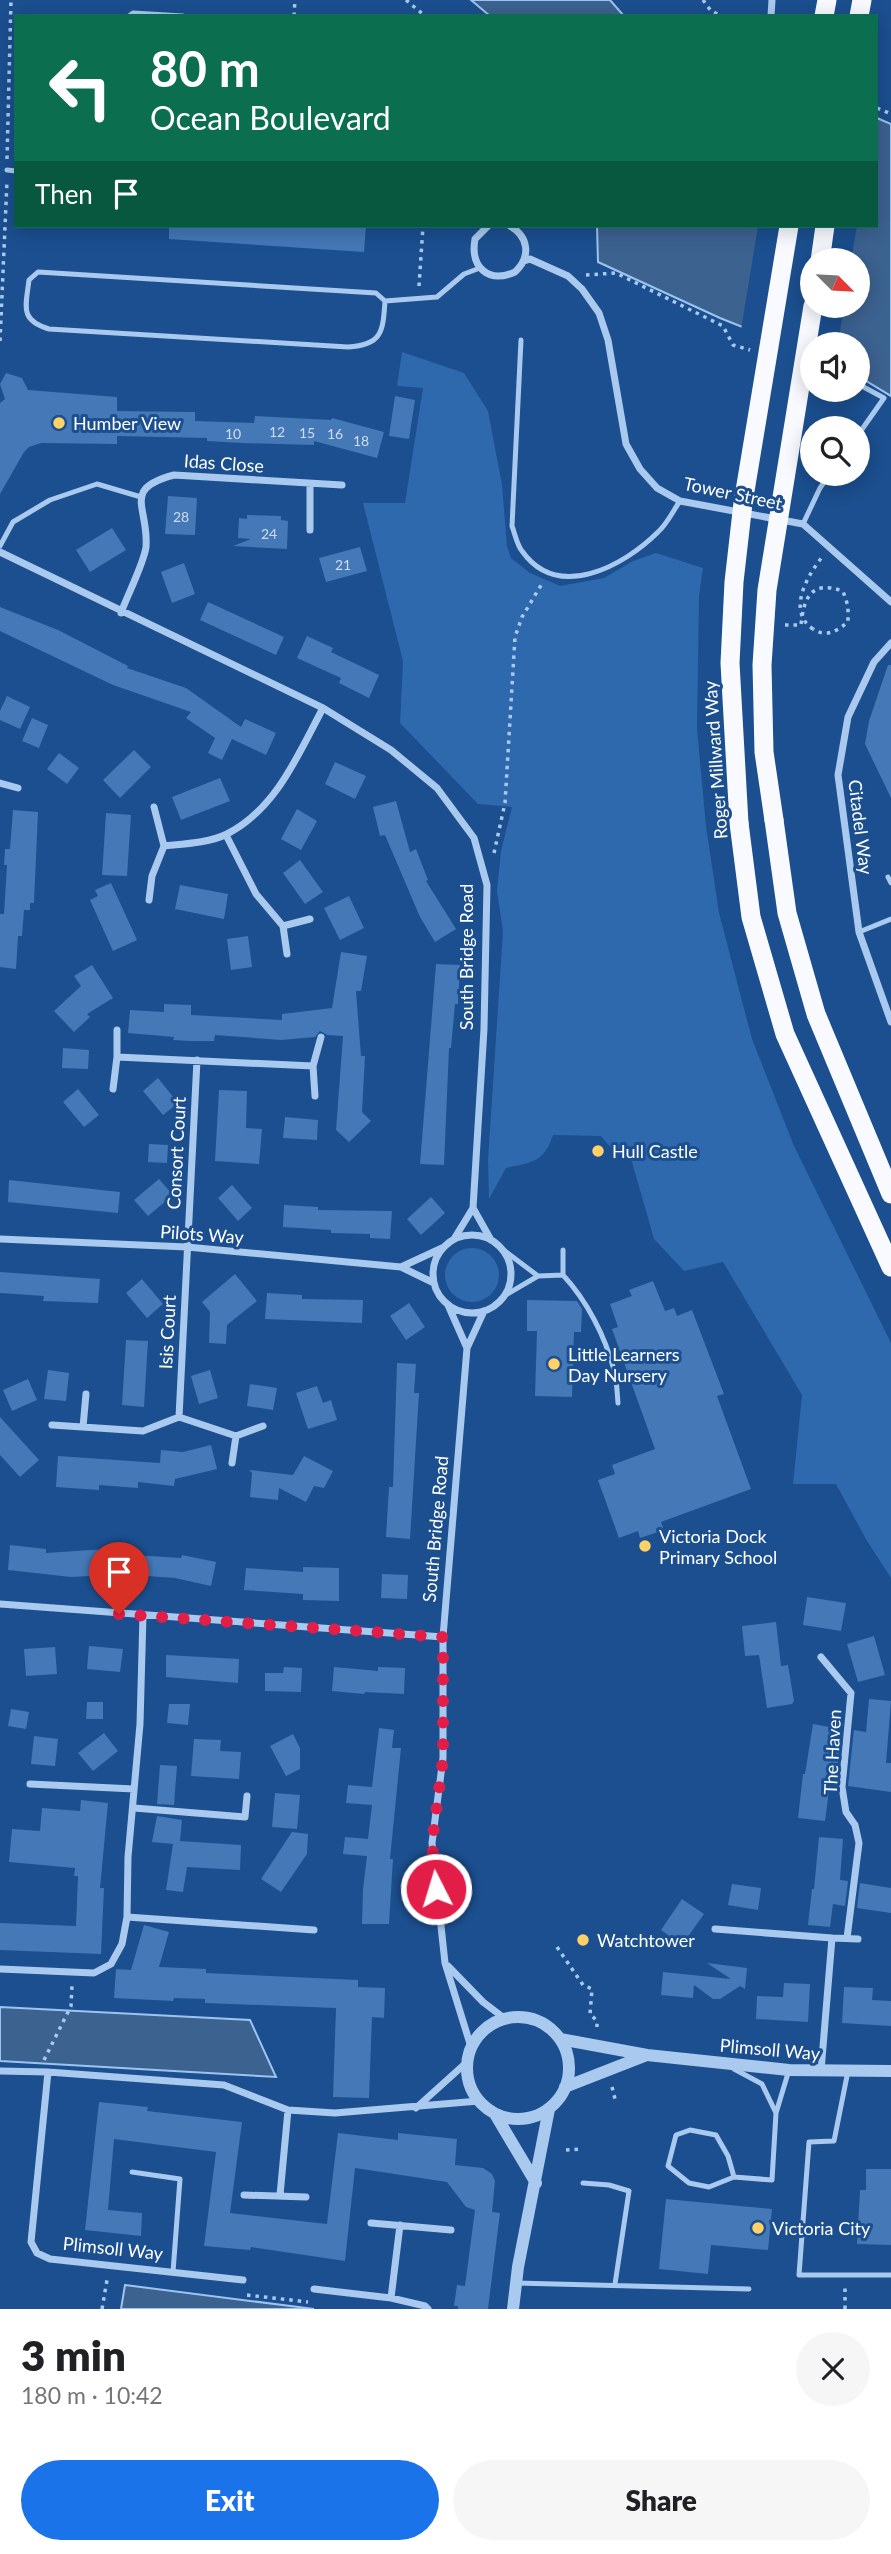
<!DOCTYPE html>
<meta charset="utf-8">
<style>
:root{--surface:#fff;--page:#f6f6f6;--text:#202124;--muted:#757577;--accent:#1a73e8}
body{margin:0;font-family:Lato,sans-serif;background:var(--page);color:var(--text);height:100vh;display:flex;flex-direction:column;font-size:26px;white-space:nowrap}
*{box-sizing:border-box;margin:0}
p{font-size:23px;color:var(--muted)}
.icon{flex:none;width:38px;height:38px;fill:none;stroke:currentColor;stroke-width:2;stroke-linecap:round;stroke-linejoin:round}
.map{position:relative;height:2309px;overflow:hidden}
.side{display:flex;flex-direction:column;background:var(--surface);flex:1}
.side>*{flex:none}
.banner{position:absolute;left:14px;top:14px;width:864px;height:214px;border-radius:0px;box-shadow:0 4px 18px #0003;background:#0b6e4f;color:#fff;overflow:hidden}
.needle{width:46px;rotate:114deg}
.fabs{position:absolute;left:800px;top:248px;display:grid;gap:14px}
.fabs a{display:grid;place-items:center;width:70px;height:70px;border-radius:50%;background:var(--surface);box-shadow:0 4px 18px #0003;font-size:35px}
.pin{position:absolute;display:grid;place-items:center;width:60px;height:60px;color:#fff;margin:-72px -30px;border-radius:50% 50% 50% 0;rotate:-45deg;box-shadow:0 0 7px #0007}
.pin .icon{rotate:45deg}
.me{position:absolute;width:77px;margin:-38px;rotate:355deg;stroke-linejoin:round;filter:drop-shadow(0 0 5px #0008)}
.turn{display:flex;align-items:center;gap:24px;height:147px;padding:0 21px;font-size:32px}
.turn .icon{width:91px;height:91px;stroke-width:2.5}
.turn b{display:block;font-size:49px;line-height:60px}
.then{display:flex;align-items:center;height:66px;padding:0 21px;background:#0003;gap:14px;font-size:26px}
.round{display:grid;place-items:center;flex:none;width:74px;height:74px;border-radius:37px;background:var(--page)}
.summary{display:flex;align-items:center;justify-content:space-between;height:119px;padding:0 21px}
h1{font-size:42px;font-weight:800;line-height:52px}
.button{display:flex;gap:14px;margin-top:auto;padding:14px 21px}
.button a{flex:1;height:80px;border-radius:42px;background:var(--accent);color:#fff;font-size:28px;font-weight:800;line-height:80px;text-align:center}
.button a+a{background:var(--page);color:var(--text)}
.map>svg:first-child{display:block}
</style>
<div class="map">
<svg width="891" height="2309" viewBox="0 0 891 2309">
<rect width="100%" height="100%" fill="#1b4f8f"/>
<path fill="#2e69ad" d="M 402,352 L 464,373 L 488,411 L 502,485 L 507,546 L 511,558 L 530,573 L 560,586 L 604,578 L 633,561 L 656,553 L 703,568 L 699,596 L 697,729 L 706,826 L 719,913 L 752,1039 L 794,1146 L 891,1343 L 891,1578 L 867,1541 L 836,1484 L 793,1484 L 802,1395 L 723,1262 L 684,1271 L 654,1239 L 628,1148 L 613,1150 L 601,1136 L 553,1135 C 544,1163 532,1162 506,1168 L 489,1199 L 488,1160 L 503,931 L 497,891 L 501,851 L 512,807 L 478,804 L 400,723 L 403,661 L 363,503 L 405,503 L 423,388 L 397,386 Z
M445 1275a27 27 0 1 1 54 0a27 27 0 1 1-54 0Z"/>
<path fill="#3c6290" stroke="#9cc4f0" stroke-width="2" fill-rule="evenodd" d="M 471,0 L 610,0 L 624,16 L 490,16 Z
M 877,118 L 891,124 L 891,396 L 858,376 L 858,345 L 812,345 L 812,355 L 720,318 L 598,262 L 597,226 L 877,226 ZM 812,261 L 858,261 L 858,306 L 812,306 Z
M 0,2007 L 250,2020 L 276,2077 L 0,2061 Z
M 125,2285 L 314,2309 L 121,2309 Z"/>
<path fill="#1b4f8f" d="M 758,226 L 857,226 L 851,261 L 812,261 L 812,306 L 844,306 L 838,345 L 812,345 L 812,359 L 741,330 Z"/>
<path fill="#4478b7" d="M 169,226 L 366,226 L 364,252 L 169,239 Z
M 6,373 L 22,378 L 28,390 L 117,397 L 117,411 L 195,412 L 195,421 L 254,423 L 255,416 L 331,420 L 332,418 L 384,432 L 377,458 L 314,441 L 314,445 L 241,443 L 207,441 L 207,438 L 117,436 L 117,444 L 41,443 L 29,447 L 24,452 L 0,494 L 0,403 L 5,399 L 0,384 Z
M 395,396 L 415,400 L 409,439 L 389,436 Z
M 168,496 L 197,498 L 195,535 L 165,534 Z
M 247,515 L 281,516 L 281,520 L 288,521 L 287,549 L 233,546 L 251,539 L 238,538 L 239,518 L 247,519 Z
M 112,528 L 126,550 L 90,572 L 76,550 Z
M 360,547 L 367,571 L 326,582 L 319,558 Z
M 184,563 L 195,594 L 172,603 L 161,572 Z
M 208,602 L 284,637 L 276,655 L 200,620 Z
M 0,607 L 58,630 L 128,666 L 127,668 L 186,688 L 241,727 L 245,719 L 276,733 L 266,755 L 232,739 L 222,760 L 208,753 L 215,738 L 186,718 L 191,712 L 113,685 L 0,631 Z
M 307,636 L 333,648 L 331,652 L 379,675 L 369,698 L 339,683 L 341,678 L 297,658 Z
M 888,665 L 891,665 L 891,798 L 865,744 L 869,721 Z
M 7,696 L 30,707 L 20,729 L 0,720 L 0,711 Z
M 32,718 L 48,725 L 39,748 L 22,741 Z
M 134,750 L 151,767 L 120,798 L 103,780 Z
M 59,753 L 79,768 L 67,784 L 47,769 Z
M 335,762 L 366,776 L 355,799 L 325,784 Z
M 220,778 L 230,801 L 181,820 L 172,797 Z
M 396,801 L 410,852 L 416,849 L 428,880 L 426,881 L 456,929 L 435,942 L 420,917 L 385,835 L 380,836 L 373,807 Z
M 297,809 L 317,821 L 301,850 L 281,839 Z
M 13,810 L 38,812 L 34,903 L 30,903 L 30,910 L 24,910 L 22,936 L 18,936 L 16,969 L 0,967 L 0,914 L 4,914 L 7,865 L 4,865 L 5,849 L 10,849 Z
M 106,813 L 131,815 L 127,876 L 102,875 Z
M 300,860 L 323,892 L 305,904 L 283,873 Z
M 111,883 L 137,940 L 113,951 L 90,900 L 98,896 L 95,890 Z
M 180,885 L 228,894 L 224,919 L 175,909 Z
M 349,896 L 364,928 L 340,940 L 324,908 Z
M 248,936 L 252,967 L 231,970 L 227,939 Z
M 341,952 L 367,956 L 361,991 L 356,991 L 361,1056 L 365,1056 L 362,1112 L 371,1121 L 349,1142 L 336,1130 L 343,1036 L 327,1035 L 320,1031 L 315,1037 L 281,1040 L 215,1035 L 214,1041 L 190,1041 L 173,1040 L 174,1037 L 128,1033 L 130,1010 L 164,1012 L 164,1004 L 191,1005 L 191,1015 L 282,1020 L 282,1014 L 332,1008 Z
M 436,964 L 460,965 L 458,1004 L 455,1004 L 451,1048 L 449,1048 L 444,1165 L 420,1164 Z
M 92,965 L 113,998 L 87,1014 L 90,1017 L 74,1032 L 54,1011 L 81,986 L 74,976 Z
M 63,1048 L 89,1050 L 88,1069 L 62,1068 Z
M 158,1078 L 178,1103 L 163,1115 L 143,1091 Z
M 78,1089 L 99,1115 L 84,1127 L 63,1102 Z
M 219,1090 L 247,1091 L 246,1128 L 262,1129 L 259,1164 L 215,1161 Z
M 285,1117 L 318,1120 L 317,1140 L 283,1138 Z
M 149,1144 L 168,1145 L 167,1163 L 148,1162 Z
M 159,1179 L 173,1195 L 148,1216 L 134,1200 Z
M 9,1180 L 120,1192 L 118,1213 L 8,1202 Z
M 232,1185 L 252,1208 L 238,1221 L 218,1198 Z
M 431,1197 L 445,1213 L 421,1235 L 407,1219 Z
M 284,1205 L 318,1207 L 318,1210 L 392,1211 L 390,1239 L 370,1238 L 370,1234 L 331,1233 L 331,1230 L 283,1227 Z
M 0,1272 L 100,1279 L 98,1303 L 43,1301 L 44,1296 L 0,1293 Z
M 235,1274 L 257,1301 L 227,1325 L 226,1344 L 209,1343 L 210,1312 L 202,1302 Z
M 142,1279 L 163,1304 L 147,1318 L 126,1293 Z
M 653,1281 L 665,1311 L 674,1308 L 677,1316 L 692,1310 L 724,1394 L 717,1396 L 751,1489 L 661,1522 L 664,1530 L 640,1538 L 638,1531 L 619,1538 L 598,1480 L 615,1474 L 612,1465 L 655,1449 L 612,1329 L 618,1327 L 610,1304 L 632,1296 L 629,1290 Z
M 267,1293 L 302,1295 L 302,1299 L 363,1300 L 362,1323 L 265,1319 Z
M 527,1300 L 577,1301 L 582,1309 L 581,1332 L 574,1332 L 572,1397 L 535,1396 L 537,1331 L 527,1331 Z
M 409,1303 L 425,1327 L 406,1340 L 390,1316 Z
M 126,1340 L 148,1341 L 144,1407 L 122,1405 Z
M 397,1363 L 416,1364 L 414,1393 L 419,1393 L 410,1539 L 386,1537 L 389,1487 L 393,1487 Z
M 48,1370 L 69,1373 L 66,1401 L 44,1399 Z
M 210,1370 L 218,1398 L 199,1404 L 191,1376 Z
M 28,1379 L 37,1400 L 12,1411 L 3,1390 Z
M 250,1384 L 277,1388 L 273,1410 L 247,1406 Z
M 317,1386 L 323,1403 L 331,1400 L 337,1420 L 308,1429 L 296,1393 Z
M 0,1417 L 39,1460 L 20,1477 L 0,1455 Z
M 211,1445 L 217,1469 L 175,1479 L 174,1486 L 138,1482 L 138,1488 L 99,1485 L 99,1490 L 56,1487 L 58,1456 L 160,1463 L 161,1450 L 183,1452 Z
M 304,1456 L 333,1471 L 324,1488 L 314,1486 L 306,1502 L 279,1488 L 278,1500 L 250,1497 L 252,1473 L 249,1470 L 293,1475 Z
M 10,1545 L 46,1549 L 46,1553 L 105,1549 L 106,1575 L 71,1577 L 8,1570 Z
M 134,1555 L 181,1558 L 182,1555 L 216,1562 L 211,1586 L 175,1578 L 133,1575 Z
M 303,1567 L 339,1568 L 339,1601 L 303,1600 L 303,1594 L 244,1590 L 246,1568 L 303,1572 Z
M 382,1574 L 408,1575 L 407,1599 L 381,1598 Z
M 807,1597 L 846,1603 L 841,1631 L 803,1625 Z
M 776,1622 L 781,1666 L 788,1665 L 794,1701 L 792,1704 L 767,1708 L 759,1655 L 745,1656 L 742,1626 Z
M 874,1636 L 885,1675 L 858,1682 L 847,1644 Z
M 89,1646 L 123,1649 L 120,1672 L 87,1669 Z
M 55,1647 L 57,1674 L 26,1676 L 24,1649 Z
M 166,1655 L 239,1659 L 238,1683 L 166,1677 Z
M 284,1667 L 302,1668 L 301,1692 L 265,1691 L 265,1673 L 283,1673 Z
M 334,1667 L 378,1671 L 378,1667 L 405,1668 L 404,1694 L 365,1692 L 364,1694 L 332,1691 Z
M 869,1699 L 891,1701 L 886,1763 L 891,1763 L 891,1792 L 848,1786 L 854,1730 L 866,1732 Z
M 87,1702 L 103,1702 L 103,1719 L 86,1719 Z
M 169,1704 L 190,1704 L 188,1725 L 167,1723 Z
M 11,1709 L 29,1712 L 26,1729 L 8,1726 Z
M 813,1724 L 841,1729 L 836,1784 L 830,1783 L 825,1821 L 798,1818 L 803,1774 L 805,1774 Z
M 379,1728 L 394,1730 L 392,1748 L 401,1748 L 390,1859 L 393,1859 L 389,1924 L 362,1924 L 363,1889 L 367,1856 L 343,1854 L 345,1837 L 368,1839 L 372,1805 L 346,1803 L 348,1785 L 372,1787 Z
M 104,1733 L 118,1751 L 93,1771 L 78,1753 Z
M 293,1734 L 300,1748 L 300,1769 L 286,1776 L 270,1746 Z
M 34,1736 L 58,1739 L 55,1766 L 31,1764 Z
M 194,1739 L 221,1740 L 220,1751 L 241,1752 L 239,1779 L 191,1776 Z
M 160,1765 L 177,1766 L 174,1805 L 157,1804 Z
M 275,1793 L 300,1795 L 297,1829 L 272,1827 Z
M 81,1800 L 108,1803 L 100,1888 L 104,1888 L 101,1954 L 0,1950 L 0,1923 L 76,1926 L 78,1876 L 74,1876 L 75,1868 L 9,1862 L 12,1829 L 40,1831 L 42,1808 L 80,1811 Z
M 157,1816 L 182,1820 L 180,1841 L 241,1845 L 240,1870 L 187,1867 L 183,1892 L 166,1890 L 173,1844 L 152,1842 Z
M 292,1832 L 308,1834 L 307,1854 L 281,1892 L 261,1879 Z
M 819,1837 L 843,1839 L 840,1880 L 848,1881 L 845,1906 L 833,1904 L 830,1927 L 808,1925 L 812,1889 L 814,1889 Z
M 860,1883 L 891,1888 L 891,1913 L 857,1908 Z
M 732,1884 L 761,1888 L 758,1910 L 728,1905 Z
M 682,1899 L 704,1914 L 682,1945 L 661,1930 Z
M 144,1925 L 169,1932 L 159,1967 L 206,1969 L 206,1973 L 358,1980 L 358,1987 L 385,1988 L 384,2018 L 372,2017 L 369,2098 L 333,2097 L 336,2008 L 205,2003 L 205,1999 L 174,1998 L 173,2001 L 114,1998 L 116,1969 L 131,1970 Z
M 707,1963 L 747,1968 L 745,1989 L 740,1986 L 720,1999 L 713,1999 L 694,1985 L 693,1998 L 661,1995 L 663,1972 L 731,1979 Z
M 784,1983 L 810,1984 L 808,2022 L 756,2019 L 757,1996 L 783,1997 Z
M 844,1987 L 873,1988 L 872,2000 L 891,2001 L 891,2026 L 842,2023 Z
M 99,2102 L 148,2107 L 147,2111 L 242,2122 L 230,2213 L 327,2224 L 338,2133 L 398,2140 L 398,2133 L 457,2139 L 455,2165 L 483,2168 L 492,2174 L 495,2181 L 492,2212 L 500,2213 L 488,2309 L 458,2309 L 458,2306 L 454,2306 L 457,2285 L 465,2286 L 475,2210 L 466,2207 L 447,2182 L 355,2168 L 345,2261 L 251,2247 L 250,2250 L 204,2246 L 216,2152 L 114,2139 L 108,2210 L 142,2213 L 141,2236 L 85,2230 Z
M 866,2169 L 891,2169 L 891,2245 L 857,2244 L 860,2190 L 866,2190 Z
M 666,2199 L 772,2209 L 768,2250 L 711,2245 L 708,2274 L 659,2269 Z"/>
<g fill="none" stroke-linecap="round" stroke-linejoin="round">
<path stroke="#a9c9ee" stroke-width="3.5" stroke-dasharray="3.5 5" stroke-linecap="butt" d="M 406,0 L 425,16
M 703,0 L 711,11 L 722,16
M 294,16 L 295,0
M 877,108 L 891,114
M 7,159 L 11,0
M 586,275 L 616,273 L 723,326 L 733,345 L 750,350
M 419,286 L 423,226
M 0,341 L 7,181
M 813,629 C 786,611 808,575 822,557
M 494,853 L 505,803 L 515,637 L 522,617 L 543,582
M 557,1947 L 583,1985 L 592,1989 L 590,2014 L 597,2021 L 597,2027
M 44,2060 L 71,2006 L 72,1986
M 612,2087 L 615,2099
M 566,2150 L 582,2149
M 247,2295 L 308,2302
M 102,2309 L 107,2280
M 845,2309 L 845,2288"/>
<path stroke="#a9c9ee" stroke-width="5" d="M 129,16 L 133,13 L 183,16
M 7,170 L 16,171
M 385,301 C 383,332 382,345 348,347 L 49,329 C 19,320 26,306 29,280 L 38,272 L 376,293 L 385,301 L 437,297 L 464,274 L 480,268
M 521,340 L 512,526 C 515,534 517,545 522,551 C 558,602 624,566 658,532 C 667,524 673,511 680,501
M 858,384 L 884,398 L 858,435
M 803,524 L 820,488 L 830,474
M 0,546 L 13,522 L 50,500 L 97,484 L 141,497
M 888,877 L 891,883
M 859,932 L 891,919
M 501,1248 L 538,1276
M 563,1250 L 563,1275 C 587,1301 605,1336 614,1370 C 617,1381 617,1392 618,1403
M 504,1296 L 538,1276 L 563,1275
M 734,2069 L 762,2084 L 776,2113
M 848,2071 L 834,2141 L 809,2142 L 799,2275 L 891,2275
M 132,2172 L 180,2179 L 173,2272
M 734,2177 L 728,2156 L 716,2135 L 690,2130 L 676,2135 L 668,2166 L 689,2183 L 709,2187 L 734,2177 L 772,2180 L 776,2113 L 789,2070
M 583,2183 L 609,2185 L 629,2191 L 615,2284
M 516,2283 L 749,2289"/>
<path stroke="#a9c9ee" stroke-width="7" d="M 771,16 L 772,0
M 488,226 L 475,239 C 470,267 488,284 515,272 C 531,257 529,237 510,226
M 524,261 L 530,259 L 568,276 L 582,289 L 599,313 L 608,340 L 626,444 L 640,469 L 657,488 L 680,501 L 803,524 L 891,602
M 310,484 L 310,530
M 0,552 L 323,708 L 391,750 L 437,788 L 474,838 L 487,885 L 484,1029 L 473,1208 L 454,1239
M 121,613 C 127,596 144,563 146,547 C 149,507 121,489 174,475 L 342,485
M 891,643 L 874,662 L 848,717 L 838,775 L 859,932 L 891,1022
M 0,783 L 18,788
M 226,835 L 256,894 L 283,926
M 164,846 C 183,844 209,843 227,834 C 276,809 298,755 323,708
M 149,900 L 152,876 L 164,846 L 154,807
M 287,954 L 283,926 L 310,919
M 117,1057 L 313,1066
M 113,1089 L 117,1057 L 117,1030
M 315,1096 L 313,1066 L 321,1037
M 473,1208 L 491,1240
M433 1274a39 39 0 1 1 78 0a39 39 0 1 1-78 0Z
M 0,1239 L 187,1247 L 401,1267 L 434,1283
M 401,1267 L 442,1248
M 448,1305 L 467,1348
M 179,1417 L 197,1060
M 52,1425 L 143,1431 L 179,1417 L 236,1436
M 83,1427 L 86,1394
M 232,1463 L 236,1436 L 263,1426
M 0,1604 L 443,1637
M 821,1657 L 851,1693 L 842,1787 L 846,1812 L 855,1825 L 859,1843 L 847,1938
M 30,1784 L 134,1789
M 134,1808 L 245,1817 L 247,1796
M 127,1917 L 314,1930
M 715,1929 L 832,1938
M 448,1966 L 483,2002 L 504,2018
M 0,1969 L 94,1973 L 111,1964 L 122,1944 L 127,1917 L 128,1857 L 140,1724 L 143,1615
M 471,2047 L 445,1963 L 432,1843 L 443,1758 L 443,1637 L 467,1348 L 484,1311
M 0,2071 L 48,2072 L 224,2085 L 288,2110 L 335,2113 L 479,2101
M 821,2071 L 832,1938 L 858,1939
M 48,2072 L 31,2242 L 37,2253 L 50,2259 L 243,2280
M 416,2108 L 467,2062
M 244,2195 L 306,2197
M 280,2195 L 288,2110
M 371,2223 L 451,2230
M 314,2289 L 391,2298 L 425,2306 L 428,2309
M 391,2298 L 400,2225"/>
<path stroke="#a9c9ee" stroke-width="12" d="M467 2068a51 51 0 1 1 102 0a51 51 0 1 1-102 0Z
M 560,2039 L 647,2055 L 789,2070 L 891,2071
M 565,2087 L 647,2055
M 495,2114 L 536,2183
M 513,2309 L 518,2267 L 549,2109"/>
<path stroke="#f8faff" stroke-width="19" d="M 824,16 L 827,0
M 859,16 L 862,0
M 820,261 L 825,226
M 774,820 L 787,913 L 816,1014 L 891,1194
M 739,823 L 751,917 L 785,1034 L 891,1267"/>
<path stroke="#a9c9ee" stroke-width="3.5" stroke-dasharray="3.5 5" stroke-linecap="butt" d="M 785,625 L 801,625 C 804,597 811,580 843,591 L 848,606 L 848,622 C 837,631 826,638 813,629"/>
<path stroke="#f8faff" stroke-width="19" d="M 774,820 L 764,752 L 762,665 L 767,590 L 813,306
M 739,823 L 730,663 L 734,582 L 743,503 L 789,226"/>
</g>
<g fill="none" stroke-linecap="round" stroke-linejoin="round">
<path stroke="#e11d48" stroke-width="12" stroke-dasharray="0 21.6" d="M 119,1614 L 443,1637 L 443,1759 L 432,1843 L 436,1889"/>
</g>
<g fill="#ffd166" stroke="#1b4f8f" stroke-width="2.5">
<circle cx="59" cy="423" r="7"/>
<circle cx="598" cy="1151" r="7"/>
<circle cx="554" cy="1364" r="7"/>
<circle cx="645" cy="1546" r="7"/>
<circle cx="583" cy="1940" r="7"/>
<circle cx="758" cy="2228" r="7"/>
</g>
<g text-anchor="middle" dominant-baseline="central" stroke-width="6" stroke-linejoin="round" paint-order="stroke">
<g font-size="14" fill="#d0dded">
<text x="277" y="431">12</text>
<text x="307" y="432">15</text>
<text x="233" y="433">10</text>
<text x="335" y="433">16</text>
<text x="361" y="440">18</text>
<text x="181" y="516">28</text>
<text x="269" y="533">24</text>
<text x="343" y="564">21</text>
</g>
<g font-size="18" fill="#fff" stroke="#1b4f8f" text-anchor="start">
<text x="73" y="423">Humber View</text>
<text x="612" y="1151">Hull Castle</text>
<text x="568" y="1354">Little Learners<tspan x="568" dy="21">Day Nursery</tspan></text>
<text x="659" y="1536">Victoria Dock<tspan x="659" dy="21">Primary School</tspan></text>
<text x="597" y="1940">Watchtower</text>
<text x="772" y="2228">Victoria City</text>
</g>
<g font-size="18" fill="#fff" stroke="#1b4f8f">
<text transform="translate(224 463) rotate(4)">Idas Close</text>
<text transform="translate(733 493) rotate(12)">Tower Street</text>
<text transform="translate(715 760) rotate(-94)">Roger Millward Way</text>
<text transform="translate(861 827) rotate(83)">Citadel Way</text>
<text transform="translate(466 957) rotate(-90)">South Bridge Road</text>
<text transform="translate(176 1153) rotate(-87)">Consort Court</text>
<text transform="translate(202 1234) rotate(4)">Pilots Way</text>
<text transform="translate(167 1332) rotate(-87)">Isis Court</text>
<text transform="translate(435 1529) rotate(-85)">South Bridge Road</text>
<text transform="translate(832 1752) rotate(-87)">The Haven</text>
<text transform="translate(770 2049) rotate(5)">Plimsoll Way</text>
<text transform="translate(113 2248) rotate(6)">Plimsoll Way</text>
</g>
</g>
</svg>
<div class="fabs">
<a><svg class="needle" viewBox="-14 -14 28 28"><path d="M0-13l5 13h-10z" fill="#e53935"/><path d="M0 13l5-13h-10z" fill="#757577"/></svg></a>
<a><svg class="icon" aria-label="sound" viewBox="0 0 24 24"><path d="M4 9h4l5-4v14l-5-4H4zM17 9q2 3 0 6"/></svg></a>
<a><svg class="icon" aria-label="search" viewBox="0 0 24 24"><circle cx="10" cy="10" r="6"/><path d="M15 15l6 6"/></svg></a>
</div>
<div class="pin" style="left:119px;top:1614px;background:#d93025"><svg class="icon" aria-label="arrive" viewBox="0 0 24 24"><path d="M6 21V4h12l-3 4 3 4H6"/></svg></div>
<svg class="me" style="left:436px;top:1889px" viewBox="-20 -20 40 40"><circle r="17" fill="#e11d48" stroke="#fff" stroke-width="3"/><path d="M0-11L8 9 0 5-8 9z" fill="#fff"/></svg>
<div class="banner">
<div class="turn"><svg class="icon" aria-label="left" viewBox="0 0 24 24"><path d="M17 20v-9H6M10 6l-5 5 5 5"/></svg><div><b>80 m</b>Ocean Boulevard</div></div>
<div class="then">Then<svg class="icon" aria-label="arrive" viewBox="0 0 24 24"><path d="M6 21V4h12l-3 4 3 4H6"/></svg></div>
</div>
</div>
<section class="side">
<div class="summary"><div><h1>3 min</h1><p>180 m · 10:42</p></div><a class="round"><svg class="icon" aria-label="close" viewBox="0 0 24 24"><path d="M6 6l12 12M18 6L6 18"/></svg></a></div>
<div class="button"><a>Exit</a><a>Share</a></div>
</section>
